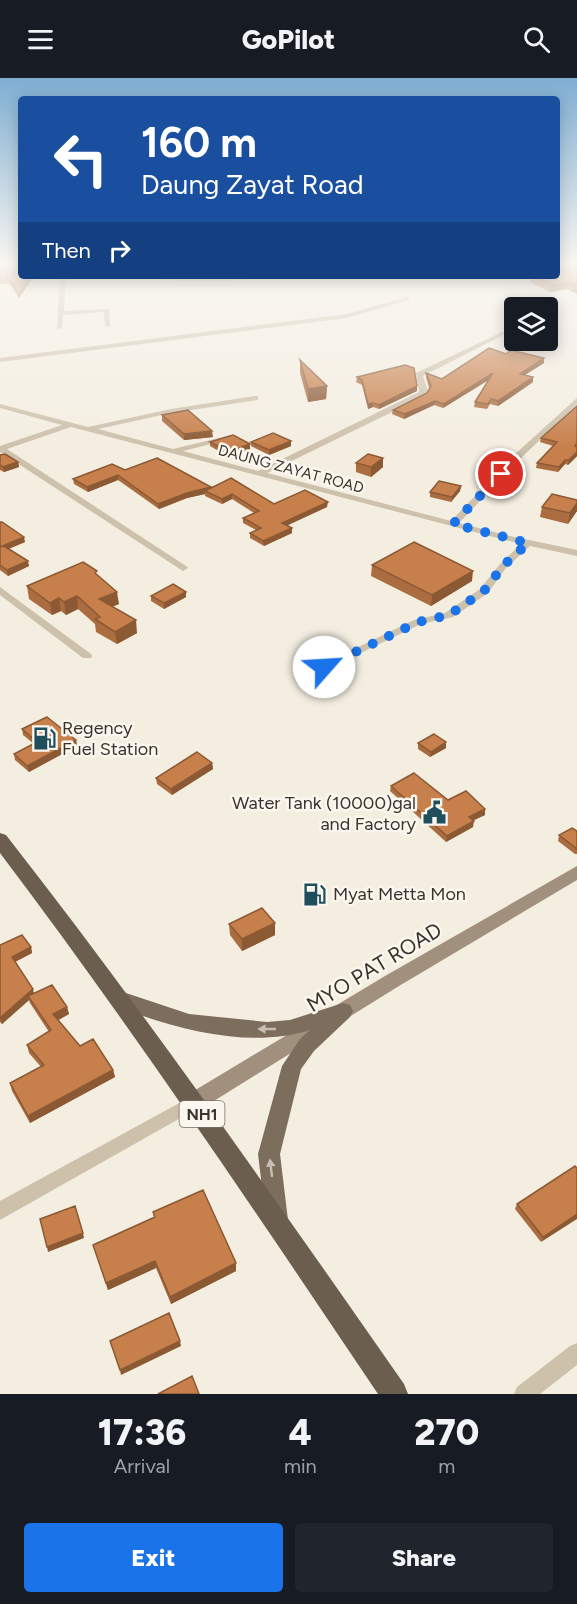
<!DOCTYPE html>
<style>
:root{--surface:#171b24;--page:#20242c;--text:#f1f3f6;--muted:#9ea1a6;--accent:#1a73e8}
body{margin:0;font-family:Figtree,sans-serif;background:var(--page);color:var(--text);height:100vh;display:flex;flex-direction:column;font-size:22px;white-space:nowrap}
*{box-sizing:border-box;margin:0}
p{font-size:20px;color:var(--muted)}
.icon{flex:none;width:33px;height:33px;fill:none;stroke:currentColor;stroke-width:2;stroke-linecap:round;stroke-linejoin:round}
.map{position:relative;height:1316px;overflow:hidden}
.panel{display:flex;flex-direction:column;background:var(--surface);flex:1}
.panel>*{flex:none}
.guide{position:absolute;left:18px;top:18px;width:542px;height:183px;border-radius:6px;box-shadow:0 3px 15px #0003;background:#1a4fa0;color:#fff;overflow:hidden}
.tools{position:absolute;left:504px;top:219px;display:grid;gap:12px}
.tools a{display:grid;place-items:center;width:54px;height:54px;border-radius:6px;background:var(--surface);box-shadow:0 3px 15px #0003;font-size:30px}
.pin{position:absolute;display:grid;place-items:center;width:51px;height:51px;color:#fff;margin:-26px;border:3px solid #fff;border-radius:50%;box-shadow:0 2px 6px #0007}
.me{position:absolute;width:66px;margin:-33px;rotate:64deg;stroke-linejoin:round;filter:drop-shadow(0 0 4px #0008)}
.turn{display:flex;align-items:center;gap:21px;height:126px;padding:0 24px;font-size:27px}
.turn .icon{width:78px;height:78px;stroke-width:2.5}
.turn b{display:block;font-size:42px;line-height:51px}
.then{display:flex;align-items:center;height:57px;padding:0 24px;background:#0003;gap:12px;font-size:22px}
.eta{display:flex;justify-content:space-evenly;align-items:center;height:102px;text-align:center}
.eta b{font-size:36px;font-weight:800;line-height:42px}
.primary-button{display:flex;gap:12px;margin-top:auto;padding:12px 24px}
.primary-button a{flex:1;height:69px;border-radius:6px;background:var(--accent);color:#fff;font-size:24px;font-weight:800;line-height:69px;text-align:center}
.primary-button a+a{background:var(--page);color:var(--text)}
header{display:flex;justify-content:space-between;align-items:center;height:78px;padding:0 24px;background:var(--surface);font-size:27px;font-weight:800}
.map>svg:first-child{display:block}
</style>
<header><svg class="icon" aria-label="menu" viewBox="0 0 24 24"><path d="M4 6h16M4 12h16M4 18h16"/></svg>GoPilot<svg class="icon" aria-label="search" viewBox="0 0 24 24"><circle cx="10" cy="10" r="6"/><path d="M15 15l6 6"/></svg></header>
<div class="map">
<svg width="577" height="1316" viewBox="0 0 577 1316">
<rect width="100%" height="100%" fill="#f4eee1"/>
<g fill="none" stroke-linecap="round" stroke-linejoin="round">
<path fill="#cdc1ac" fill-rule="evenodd" d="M 60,198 L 66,198 L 64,233 L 109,231 L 110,249 L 105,248 L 104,234 L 63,237 L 62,250 L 57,251 Z
M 142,198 L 208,200 L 259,198 L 256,200 L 208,204 L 145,200 Z
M 407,219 L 410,221 L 409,222 L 347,240 L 0,284 L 0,280 L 347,236 Z
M 502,254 L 507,255 L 423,298 L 428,313 L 425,318 L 267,395 L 451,443 L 514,377 L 577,320 L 577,326 L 520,381 L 459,445 L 510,458 L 577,472 L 577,478 L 530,468 L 506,490 L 488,515 L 453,539 L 421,546 L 325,592 L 321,591 L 319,589 L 321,587 L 414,542 L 445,535 L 480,511 L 500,486 L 521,466 L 71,349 L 7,371 L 186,488 L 188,490 L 183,493 L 0,374 L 0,368 L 62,347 L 0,330 L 0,326 L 88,349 L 171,331 L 255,318 L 258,318 L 258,322 L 171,335 L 98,351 L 173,371 L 231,357 L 231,361 L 183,373 L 258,393 L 419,314 L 416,295 Z
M 0,509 L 91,576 L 92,578 L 91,580 L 83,580 L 0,517 Z
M 194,1017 L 200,1019 L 202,1024 L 200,1029 L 0,1142 L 0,1123 Z
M 577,1265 L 577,1287 L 540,1316 L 514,1316 L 517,1309 L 570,1268 Z"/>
<path fill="#a1907d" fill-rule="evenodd" d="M 577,788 L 577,802 L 399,908 L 201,1031 L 194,1033 L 187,1031 L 184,1024 L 187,1017 L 385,898 Z"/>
<path fill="#7c6d5c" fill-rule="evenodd" d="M 120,913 L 189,936 L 267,944 L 290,942 L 343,925 L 350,927 L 353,933 L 350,939 L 314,973 L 301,991 L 280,1076 L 288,1142 L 285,1150 L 277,1153 L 269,1150 L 266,1142 L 258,1076 L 282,988 L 300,961 L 310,952 C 247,972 172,950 113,927 L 110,921 L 113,915 Z"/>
<path fill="#6c5e4f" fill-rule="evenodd" d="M 0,755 L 6,757 C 146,936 275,1121 404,1306 L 408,1316 L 378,1316 C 255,1133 133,951 0,775 Z"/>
</g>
<path fill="#ab6d40" d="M 577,187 L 577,216 L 567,211 L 550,214 L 530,204 L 531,198 L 556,198 Z
M 0,191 L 32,201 L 19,220 L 10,206 L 0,206 Z
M 300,282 L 327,308 L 326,321 L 308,324 L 300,295 Z
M 544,285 L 525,297 L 533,299 L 533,304 L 498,328 L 490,326 L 487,331 L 474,329 L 475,324 L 488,302 L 443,330 L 434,327 L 404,341 L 392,336 L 393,332 L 427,315 L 429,310 L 426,299 L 426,295 L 442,301 Z
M 357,299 L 417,313 L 379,331 L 373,329 L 368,331 L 362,307 L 356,304 Z
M 577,328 L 577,378 L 568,387 L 565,386 L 558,394 L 536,390 L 537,385 L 553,368 L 540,364 L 541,360 Z
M 162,337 L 213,359 L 184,362 L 162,343 Z
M 210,364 L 250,371 L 229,379 L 210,368 Z
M 251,364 L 291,368 L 269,377 L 251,368 Z
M 0,377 L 18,384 L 19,389 L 4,394 L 0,392 Z
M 383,380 L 383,389 L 371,399 L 356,394 L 356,385 Z
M 125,392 L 211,410 L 274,426 L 327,429 L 287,447 L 292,450 L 292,455 L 264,468 L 250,460 L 250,455 L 256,452 L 243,445 L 243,440 L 254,435 L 232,421 L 222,426 L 205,418 L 205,416 L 187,420 L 159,431 L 118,402 L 88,414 L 74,406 L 73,401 Z
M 461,408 L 460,413 L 451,424 L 430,419 L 430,414 Z
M 577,422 L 577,433 L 568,446 L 540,439 L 542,429 Z
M 0,444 L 25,464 L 9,471 L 29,488 L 8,498 L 0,492 Z
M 372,487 L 472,503 L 431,528 L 371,498 Z
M 98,498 L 119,526 L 112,529 L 137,555 L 117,566 L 96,554 L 95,546 L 78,531 L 66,537 L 61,533 L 52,537 L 29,521 L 27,508 Z
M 151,518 L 186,519 L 164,531 L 151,523 Z
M 22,651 L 76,662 L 77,668 L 29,694 L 15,682 L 14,676 L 34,666 L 23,657 Z
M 418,665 L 446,670 L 430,679 L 418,671 Z
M 212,685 L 213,691 L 172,717 L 157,706 L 156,700 Z
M 391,708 L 485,731 L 485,737 L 473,742 L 473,749 L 446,764 L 390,713 Z
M 577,753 L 577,776 L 575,776 L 558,763 L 559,757 Z
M 275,845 L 275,857 L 242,873 L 230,857 L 229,846 Z
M 0,867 L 31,869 L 32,875 L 15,884 L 34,915 L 67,929 L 69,936 L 58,942 L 80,968 L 113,992 L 115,999 L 30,1045 L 12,1013 L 10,1005 L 41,989 L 29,975 L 27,967 L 49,954 L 30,925 L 29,922 L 2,946 L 0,944 Z
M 577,1090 L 541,1164 L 515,1131 L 517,1126 Z
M 153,1134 L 236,1185 L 236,1193 L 171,1226 L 156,1190 L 108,1212 L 93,1167 L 154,1140 Z"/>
<path fill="#8b5934" d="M 31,198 L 32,198 L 32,201 L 19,220 L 19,215 Z
M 568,204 L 567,211 L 550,214 L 551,207 Z
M 544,280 L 544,285 L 520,300 L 520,296 Z
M 493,295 L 492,300 L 443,330 L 444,326 Z
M 533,299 L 533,304 L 498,328 L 498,323 Z
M 327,308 L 326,321 L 308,324 L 308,311 Z
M 417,308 L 417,313 L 379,331 L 379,327 Z
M 435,323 L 434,327 L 404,341 L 405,336 Z
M 373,325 L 373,329 L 368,331 L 368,326 Z
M 212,353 L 213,359 L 184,362 L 184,356 Z
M 291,363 L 291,368 L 269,377 L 269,372 Z
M 250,366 L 250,371 L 229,379 L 229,374 Z
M 577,374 L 577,378 L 568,387 L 569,382 Z
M 383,380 L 383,389 L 371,399 L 371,389 Z
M 565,382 L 565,386 L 558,394 L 559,389 Z
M 18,384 L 19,389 L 4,394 L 3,389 Z
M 118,397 L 118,402 L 88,414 L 87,409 Z
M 461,408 L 460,413 L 451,424 L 452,419 Z
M 211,409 L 205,413 L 205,416 L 187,420 L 159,431 L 158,426 L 187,415 Z
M 232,416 L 232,421 L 222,426 L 222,421 Z
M 328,424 L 327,429 L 282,450 L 282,445 Z
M 577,425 L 577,433 L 568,446 L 570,435 Z
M 292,450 L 292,455 L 264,468 L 263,463 Z
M 24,459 L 25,464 L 0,474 L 0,469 Z
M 28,483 L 29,488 L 8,498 L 7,492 Z
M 473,493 L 472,503 L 431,528 L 432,517 Z
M 117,514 L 119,526 L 100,533 L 99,521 Z
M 186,514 L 186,519 L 164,531 L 164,525 Z
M 77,518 L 78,531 L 66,537 L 64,524 Z
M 59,520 L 61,533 L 52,537 L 50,525 Z
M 136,542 L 137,555 L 117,566 L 115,554 Z
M 76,662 L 77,668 L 29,694 L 27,688 Z
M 446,664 L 446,670 L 430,679 L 431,674 Z
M 212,685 L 213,691 L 172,717 L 171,711 Z
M 485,731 L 485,737 L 468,745 L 469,739 Z
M 474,743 L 473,749 L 446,764 L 447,758 Z
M 275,845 L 275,857 L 242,873 L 242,861 Z
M 31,869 L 32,875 L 13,885 L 12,879 Z
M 33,911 L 34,917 L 28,918 L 29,922 L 2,946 L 0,940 Z
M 67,929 L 69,936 L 55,944 L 53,936 Z
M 113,992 L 115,999 L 30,1045 L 28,1038 Z
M 577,1136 L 577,1141 L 541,1164 L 543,1159 Z
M 83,1155 L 84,1160 L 48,1174 L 47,1169 Z
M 155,1183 L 156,1190 L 108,1212 L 106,1205 Z
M 236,1185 L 236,1193 L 171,1226 L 170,1219 Z
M 180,1263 L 181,1268 L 121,1297 L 120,1292 Z"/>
<path fill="#c77f4b" stroke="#8b5934" stroke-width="1.5" d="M 556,187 L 577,187 L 577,208 L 568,204 L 551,207 L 533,198 L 556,198 Z
M 21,190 L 21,198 L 31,198 L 19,215 L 10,202 L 0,202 L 0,191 L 20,191 Z
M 489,270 L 506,276 L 511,272 L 544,280 L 520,296 L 533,299 L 498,323 L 491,321 L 488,326 L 475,324 L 493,295 L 444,326 L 435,323 L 405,336 L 393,332 L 427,315 L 431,308 L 426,295 L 442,301 Z
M 300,282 L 327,308 L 308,311 Z
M 405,287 L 414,290 L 417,308 L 379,327 L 373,325 L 368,326 L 362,302 L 357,299 Z
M 577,328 L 577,365 L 575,368 L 577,369 L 577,374 L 569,382 L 565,382 L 559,389 L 537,385 L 557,364 L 541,360 Z
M 188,332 L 212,353 L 184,356 L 162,337 Z
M 273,355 L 291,363 L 269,372 L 251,364 Z
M 233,357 L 250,366 L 229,374 L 210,364 Z
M 5,376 L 18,384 L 3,389 L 0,387 L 0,377 Z
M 368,376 L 383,380 L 371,389 L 356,385 Z
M 157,380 L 211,409 L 187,415 L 158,426 L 118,397 L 87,409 L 73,401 L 112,386 L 125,392 Z
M 231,400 L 274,426 L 305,412 L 328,424 L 282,445 L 292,450 L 263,463 L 250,455 L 261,450 L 243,440 L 259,433 L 232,416 L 222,421 L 205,413 Z
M 439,403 L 461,408 L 452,419 L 430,414 Z
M 552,416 L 577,422 L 577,425 L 570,435 L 542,429 Z
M 0,444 L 2,444 L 24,459 L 0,469 Z
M 414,464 L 473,493 L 432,517 L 372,487 Z
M 4,468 L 28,483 L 7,492 L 0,487 L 0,469 Z
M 83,484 L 97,493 L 95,495 L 117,514 L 99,521 L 136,542 L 115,554 L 95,541 L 100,539 L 77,518 L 64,524 L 59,520 L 50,525 L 27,508 Z
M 173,506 L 186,514 L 164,525 L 151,518 Z
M 47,639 L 76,662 L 27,688 L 14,676 L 37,664 L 22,651 Z
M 434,656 L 446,664 L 431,674 L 418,665 Z
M 197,674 L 212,685 L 171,711 L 156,700 Z
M 414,695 L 448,722 L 466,713 L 485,731 L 469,739 L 474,743 L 447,758 L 391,708 Z
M 572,750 L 577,753 L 577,771 L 559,757 Z
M 262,830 L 275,845 L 242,861 L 229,846 Z
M 22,857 L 31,869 L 12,879 L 33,911 L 0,940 L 0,867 Z
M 52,907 L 67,929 L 53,936 L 80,968 L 93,961 L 113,992 L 28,1038 L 10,1005 L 44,987 L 27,967 L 51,952 L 28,918 Z
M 575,1088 L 577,1090 L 577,1136 L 543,1159 L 517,1126 Z
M 203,1112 L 236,1185 L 170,1219 L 155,1183 L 106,1205 L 93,1167 L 155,1139 L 153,1134 Z
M 75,1128 L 83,1155 L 47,1169 L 40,1141 Z
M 169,1235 L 180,1263 L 120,1292 L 110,1263 Z
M 192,1298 L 199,1316 L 158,1316 Z"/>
<defs><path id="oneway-solid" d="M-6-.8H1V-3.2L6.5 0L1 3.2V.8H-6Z" transform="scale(1.5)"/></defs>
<g fill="#c8c0b4">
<use href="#oneway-solid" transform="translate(267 951) rotate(-180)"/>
<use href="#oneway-solid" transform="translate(271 1090) rotate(-97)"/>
</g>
<linearGradient id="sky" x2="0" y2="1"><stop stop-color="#7eaed2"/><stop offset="0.5" stop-color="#faf7f2"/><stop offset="1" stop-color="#faf7f2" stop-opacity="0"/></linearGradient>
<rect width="577" height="371" fill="url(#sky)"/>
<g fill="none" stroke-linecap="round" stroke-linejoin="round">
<path stroke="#1a73e8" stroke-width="10" stroke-dasharray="0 18" d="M 324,589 L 418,544 L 449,537 L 484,513 L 503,488 L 528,465 L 453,446 L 501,396"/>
</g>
<defs>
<symbol id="fuel-bare" viewBox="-9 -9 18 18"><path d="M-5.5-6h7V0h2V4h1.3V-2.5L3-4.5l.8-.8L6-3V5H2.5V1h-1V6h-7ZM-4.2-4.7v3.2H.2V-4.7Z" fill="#1f4e5d" stroke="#fbf7ee" stroke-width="2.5" paint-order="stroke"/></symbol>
<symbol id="civic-bare" viewBox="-9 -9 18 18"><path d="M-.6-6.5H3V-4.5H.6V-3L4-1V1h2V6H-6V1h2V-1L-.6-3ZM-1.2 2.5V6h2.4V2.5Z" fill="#1f4e5d" stroke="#fbf7ee" stroke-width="2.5" paint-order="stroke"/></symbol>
</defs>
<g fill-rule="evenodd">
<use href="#fuel-bare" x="28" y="644" width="33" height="33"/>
<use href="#civic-bare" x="418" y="718" width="33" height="33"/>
<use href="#fuel-bare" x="298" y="800" width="33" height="33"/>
</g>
<g text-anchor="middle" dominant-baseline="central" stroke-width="5" stroke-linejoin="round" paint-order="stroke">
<g font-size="15" fill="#3b332b" stroke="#fbf7ee">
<text transform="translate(291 391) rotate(15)">DAUNG ZAYAT ROAD</text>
</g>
<rect fill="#fbf7ee" stroke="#756e66" stroke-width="1.5" x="179.5" y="1023" width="45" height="26" rx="4.5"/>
<g font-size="16" font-weight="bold" fill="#3b332b">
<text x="202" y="1036">NH1</text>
</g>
<g font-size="18" fill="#3b332b" stroke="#fbf7ee" text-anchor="start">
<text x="62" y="650">Regency<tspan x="62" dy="21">Fuel Station</tspan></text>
<text x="416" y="725" text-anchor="end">Water Tank (10000)gal<tspan x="416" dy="21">and Factory</tspan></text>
<text x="333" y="816">Myat Metta Mon</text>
</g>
<g font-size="21" fill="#3b332b" stroke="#fbf7ee">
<text transform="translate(374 889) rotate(-31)">MYO PAT ROAD</text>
</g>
</g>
</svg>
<div class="tools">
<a><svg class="icon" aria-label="layers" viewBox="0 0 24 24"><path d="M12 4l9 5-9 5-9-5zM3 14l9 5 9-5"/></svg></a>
</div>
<div class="pin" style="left:501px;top:396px;background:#d93025"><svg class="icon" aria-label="arrive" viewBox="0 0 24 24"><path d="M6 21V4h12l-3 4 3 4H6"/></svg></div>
<svg class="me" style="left:324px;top:589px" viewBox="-20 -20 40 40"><circle r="19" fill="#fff"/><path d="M0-13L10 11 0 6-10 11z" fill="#1a73e8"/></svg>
<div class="guide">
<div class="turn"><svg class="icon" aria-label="left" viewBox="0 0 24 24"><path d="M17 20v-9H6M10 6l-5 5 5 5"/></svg><div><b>160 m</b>Daung Zayat Road</div></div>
<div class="then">Then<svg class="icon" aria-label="right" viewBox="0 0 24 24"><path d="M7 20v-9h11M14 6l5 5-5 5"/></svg></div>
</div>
</div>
<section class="panel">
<div class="eta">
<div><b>17:36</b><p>Arrival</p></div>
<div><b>4</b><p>min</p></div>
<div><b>270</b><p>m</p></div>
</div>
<div class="primary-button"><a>Exit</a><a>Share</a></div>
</section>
